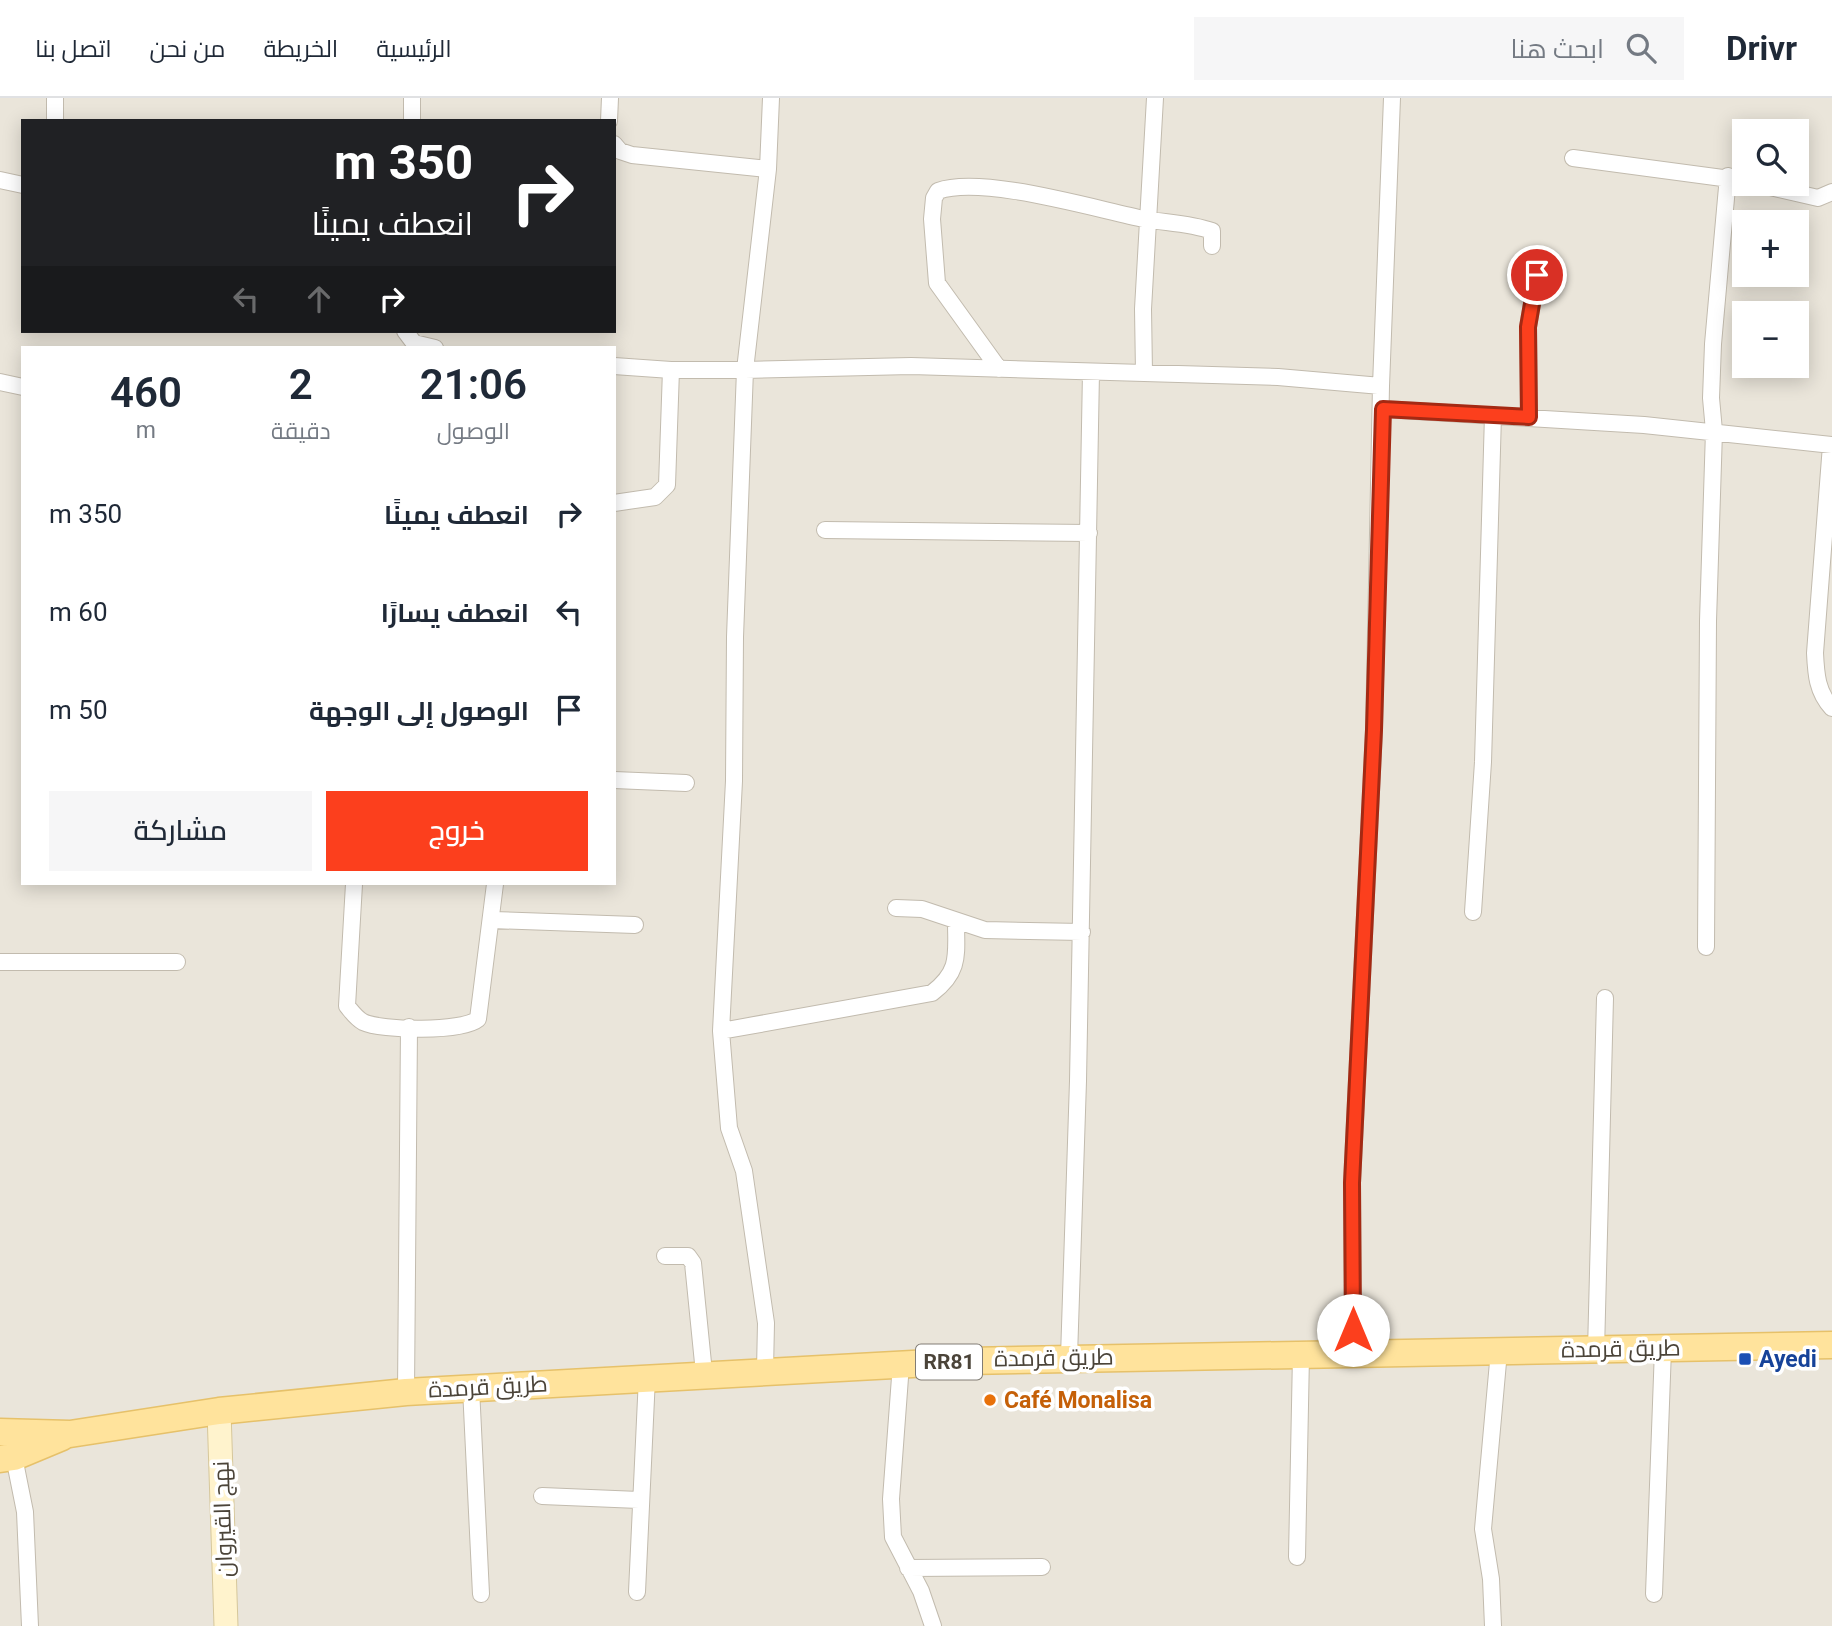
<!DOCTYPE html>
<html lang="ar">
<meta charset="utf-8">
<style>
:root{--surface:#fff;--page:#f6f6f7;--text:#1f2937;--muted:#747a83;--line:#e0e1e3;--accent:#fc3f1d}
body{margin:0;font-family:Roboto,Cairo,sans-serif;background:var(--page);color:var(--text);direction:rtl;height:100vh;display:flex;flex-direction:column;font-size:26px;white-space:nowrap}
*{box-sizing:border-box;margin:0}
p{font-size:23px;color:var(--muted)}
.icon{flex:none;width:38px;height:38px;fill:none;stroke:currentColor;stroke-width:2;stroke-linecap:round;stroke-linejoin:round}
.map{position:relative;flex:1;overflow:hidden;direction:ltr}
.side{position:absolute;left:21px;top:248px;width:595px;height:539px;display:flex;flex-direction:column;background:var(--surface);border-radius:0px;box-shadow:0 4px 18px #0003;direction:rtl}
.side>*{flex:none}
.top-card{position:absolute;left:21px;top:21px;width:595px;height:214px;border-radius:0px;box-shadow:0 4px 18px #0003;direction:rtl;background:#202124;color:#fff;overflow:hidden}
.fabs{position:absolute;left:1732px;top:21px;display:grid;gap:14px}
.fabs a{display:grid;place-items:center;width:77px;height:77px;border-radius:0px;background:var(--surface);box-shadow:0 4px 18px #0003;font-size:35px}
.pin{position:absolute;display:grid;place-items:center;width:60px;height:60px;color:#fff;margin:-30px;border:4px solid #fff;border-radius:50%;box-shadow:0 2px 7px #0007}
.me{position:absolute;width:77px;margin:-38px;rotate:0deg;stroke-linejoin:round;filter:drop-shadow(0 0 5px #0008)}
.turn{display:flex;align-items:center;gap:24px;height:147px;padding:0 28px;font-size:32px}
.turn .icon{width:91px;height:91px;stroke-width:2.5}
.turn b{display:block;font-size:49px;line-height:60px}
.lanes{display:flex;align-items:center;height:66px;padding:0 28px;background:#0003;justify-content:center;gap:35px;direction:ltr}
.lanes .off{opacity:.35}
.eta{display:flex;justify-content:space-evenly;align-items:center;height:119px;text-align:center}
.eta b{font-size:42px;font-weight:600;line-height:49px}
.action{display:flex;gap:14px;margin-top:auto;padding:14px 28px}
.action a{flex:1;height:80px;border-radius:0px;background:var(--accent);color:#fff;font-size:28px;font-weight:600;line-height:80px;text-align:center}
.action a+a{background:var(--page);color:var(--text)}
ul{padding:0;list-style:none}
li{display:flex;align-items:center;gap:21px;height:98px;padding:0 28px}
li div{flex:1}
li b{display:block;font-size:26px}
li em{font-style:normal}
header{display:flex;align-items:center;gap:42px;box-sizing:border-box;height:98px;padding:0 35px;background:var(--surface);border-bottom:2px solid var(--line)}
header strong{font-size:33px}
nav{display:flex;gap:38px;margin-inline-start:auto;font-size:24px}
.search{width:490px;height:63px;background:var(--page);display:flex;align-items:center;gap:18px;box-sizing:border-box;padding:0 24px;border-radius:0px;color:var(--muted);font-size:26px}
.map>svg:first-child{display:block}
</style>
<header>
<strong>Drivr</strong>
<div class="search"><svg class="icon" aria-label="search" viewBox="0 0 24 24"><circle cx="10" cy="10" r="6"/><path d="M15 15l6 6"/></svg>ابحث هنا</div>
<nav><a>الرئيسية</a><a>الخريطة</a><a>من نحن</a><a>اتصل بنا</a></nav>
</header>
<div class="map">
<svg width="1832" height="1528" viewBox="0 0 1832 1528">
<rect width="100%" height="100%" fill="#f6f3ec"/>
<path fill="#eae5da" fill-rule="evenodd" d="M 0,0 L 1832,0 L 1832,1528 L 0,1528 ZM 23,23 L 614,23 L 614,233 L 23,233 ZM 1745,33 L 1797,33 L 1797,86 L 1745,86 ZM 1745,124 L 1797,124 L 1797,177 L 1745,177 ZM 1745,215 L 1797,215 L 1797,268 L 1745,268 ZM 23,250 L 614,250 L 614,786 L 23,786 Z"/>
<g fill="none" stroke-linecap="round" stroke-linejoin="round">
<defs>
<path id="street" d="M 412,0 L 412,23
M 55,23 L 55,0
M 609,23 L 610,0
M 614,46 L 620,53 L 632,57 L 768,71
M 1573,60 L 1745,83
M 0,82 L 23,87
M 1757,86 L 1818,100 L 1832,94
M 405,233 L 414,245 L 435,250
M 614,268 L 671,272 L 745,272 L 911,268 L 1278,279 L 1381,288
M 999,271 L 937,185 L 932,121 L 934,100 L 938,93 C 982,77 1095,111 1144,121 C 1167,125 1190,125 1212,133 L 1212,148
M 1144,275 L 1143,211 L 1155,0
M 0,284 L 23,289
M 1383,311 L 1644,327 L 1832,347
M 1529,319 L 1528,229 L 1537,177
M 1831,347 L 1815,555 C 1816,576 1817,594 1832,610
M 614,405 L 655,399 L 667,387 L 671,272
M 825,432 L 1089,435
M 614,682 L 686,685
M 354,786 L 347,908 C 352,914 356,920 363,924 C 382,933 462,934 478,921 L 495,786
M 896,810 L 922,811 L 985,832 L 1082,834
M 1473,814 L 1483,664 L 1493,317
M 492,822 L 635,827
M 1706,849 L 1708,523 L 1714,333 L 1711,300 L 1713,246 L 1728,78
M 0,864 L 177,864
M 721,933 L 932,895 C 961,873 956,856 956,823
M 665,1158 L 688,1158 L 693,1165 L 704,1275
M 1596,1253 L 1605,900
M 1353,1256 L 1352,1085 L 1374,632 L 1381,288 L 1392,0
M 1069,1259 L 1078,983 L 1091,274
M 901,1266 L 891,1401 L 893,1439 L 921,1493 L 933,1528
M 765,1272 L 766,1225 L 744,1073 L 729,1030 L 721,933 L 734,683 L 735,539 L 745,272 L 768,71 L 771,0
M 471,1290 L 481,1496
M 406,1294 L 409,929
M 14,1359 L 25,1414 L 30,1528
M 542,1398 L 639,1402
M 1297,1459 L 1301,1257
M 908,1470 L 1042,1469
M 637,1494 L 647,1279
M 1654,1496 L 1663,1251
M 1493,1528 L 1491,1481 L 1483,1431 L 1499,1253"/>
<path id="secondary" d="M 219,1313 L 226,1528"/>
<path id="primary" d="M 0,1334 L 70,1336 L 219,1313 L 406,1294 L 967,1263 L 1832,1247
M 0,1361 L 14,1359 L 62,1339"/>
</defs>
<use href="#street" stroke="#c2bbae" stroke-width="18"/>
<use href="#secondary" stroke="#d6c79b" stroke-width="25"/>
<use href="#primary" stroke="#e6c16a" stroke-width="29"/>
<use href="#street" stroke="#fff" stroke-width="16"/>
<use href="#secondary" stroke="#fff3cd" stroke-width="23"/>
<use href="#primary" stroke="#ffe39c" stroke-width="26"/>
</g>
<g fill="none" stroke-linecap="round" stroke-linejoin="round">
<defs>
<path id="route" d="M 1353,1232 L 1352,1085 L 1374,632 L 1383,311 L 1529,319 L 1528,229 L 1537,177"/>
</defs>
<use href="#route" stroke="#a42913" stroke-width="18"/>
<use href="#route" stroke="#fc3f1d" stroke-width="12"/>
</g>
<rect fill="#1a4fb4" stroke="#fff" stroke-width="2.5" x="1738" y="1254" width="14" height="14" rx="3.5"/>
<circle fill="#e8710a" stroke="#fff" stroke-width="2.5" cx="990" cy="1302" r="7"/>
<g text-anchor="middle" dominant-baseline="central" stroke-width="7" stroke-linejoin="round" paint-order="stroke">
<rect fill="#fff" stroke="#817c74" stroke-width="2" x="916" y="1246.5" width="66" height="35" rx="5"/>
<g font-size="21" font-weight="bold" fill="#4b4439">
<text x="949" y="1264">RR81</text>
</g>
<g font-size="23" fill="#4b4439" stroke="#fff">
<text transform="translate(1621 1251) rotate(-1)">طريق قرمدة</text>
<text transform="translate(1054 1260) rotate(-1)">طريق قرمدة</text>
<text transform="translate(488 1289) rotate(-3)">طريق قرمدة</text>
<text transform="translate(223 1421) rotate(-92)">نهج القيروان</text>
</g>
<g font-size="23" font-weight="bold" fill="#164399" stroke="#fff" text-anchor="start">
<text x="1759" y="1261">Ayedi</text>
</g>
<g font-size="23" font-weight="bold" fill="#c56008" stroke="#fff" text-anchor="start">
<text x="1004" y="1302">Café Monalisa</text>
</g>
</g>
</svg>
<div class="fabs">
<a><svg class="icon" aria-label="search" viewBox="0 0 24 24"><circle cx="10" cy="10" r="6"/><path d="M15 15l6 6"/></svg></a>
<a>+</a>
<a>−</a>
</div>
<div class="pin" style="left:1537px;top:177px;background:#d93025"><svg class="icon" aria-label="arrive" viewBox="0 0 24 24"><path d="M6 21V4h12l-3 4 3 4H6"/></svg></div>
<svg class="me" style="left:1353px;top:1232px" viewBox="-20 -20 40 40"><circle r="19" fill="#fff"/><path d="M0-13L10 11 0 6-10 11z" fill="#fc3f1d"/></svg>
<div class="top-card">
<div class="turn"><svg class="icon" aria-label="right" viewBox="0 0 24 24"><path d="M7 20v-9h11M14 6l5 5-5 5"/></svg><div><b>350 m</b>انعطف يمينًا</div></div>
<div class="lanes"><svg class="icon off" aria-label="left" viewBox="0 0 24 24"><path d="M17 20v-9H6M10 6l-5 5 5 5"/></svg><svg class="icon off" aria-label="ahead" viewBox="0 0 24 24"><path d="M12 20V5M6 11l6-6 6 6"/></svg><svg class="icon" aria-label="right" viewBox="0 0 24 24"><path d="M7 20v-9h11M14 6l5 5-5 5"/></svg></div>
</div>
<section class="side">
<div class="eta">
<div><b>21:06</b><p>الوصول</p></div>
<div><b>2</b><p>دقيقة</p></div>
<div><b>460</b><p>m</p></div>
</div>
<ul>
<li><svg class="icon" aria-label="right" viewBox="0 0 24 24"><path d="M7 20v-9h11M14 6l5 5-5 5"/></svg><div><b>انعطف يمينًا</b></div><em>350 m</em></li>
<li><svg class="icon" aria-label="left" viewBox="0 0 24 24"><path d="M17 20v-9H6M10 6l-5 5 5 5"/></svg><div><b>انعطف يسارًا</b></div><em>60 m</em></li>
<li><svg class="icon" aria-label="arrive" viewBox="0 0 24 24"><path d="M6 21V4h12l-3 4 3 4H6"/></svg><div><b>الوصول إلى الوجهة</b></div><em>50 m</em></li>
</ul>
<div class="action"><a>خروج</a><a>مشاركة</a></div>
</section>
</div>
